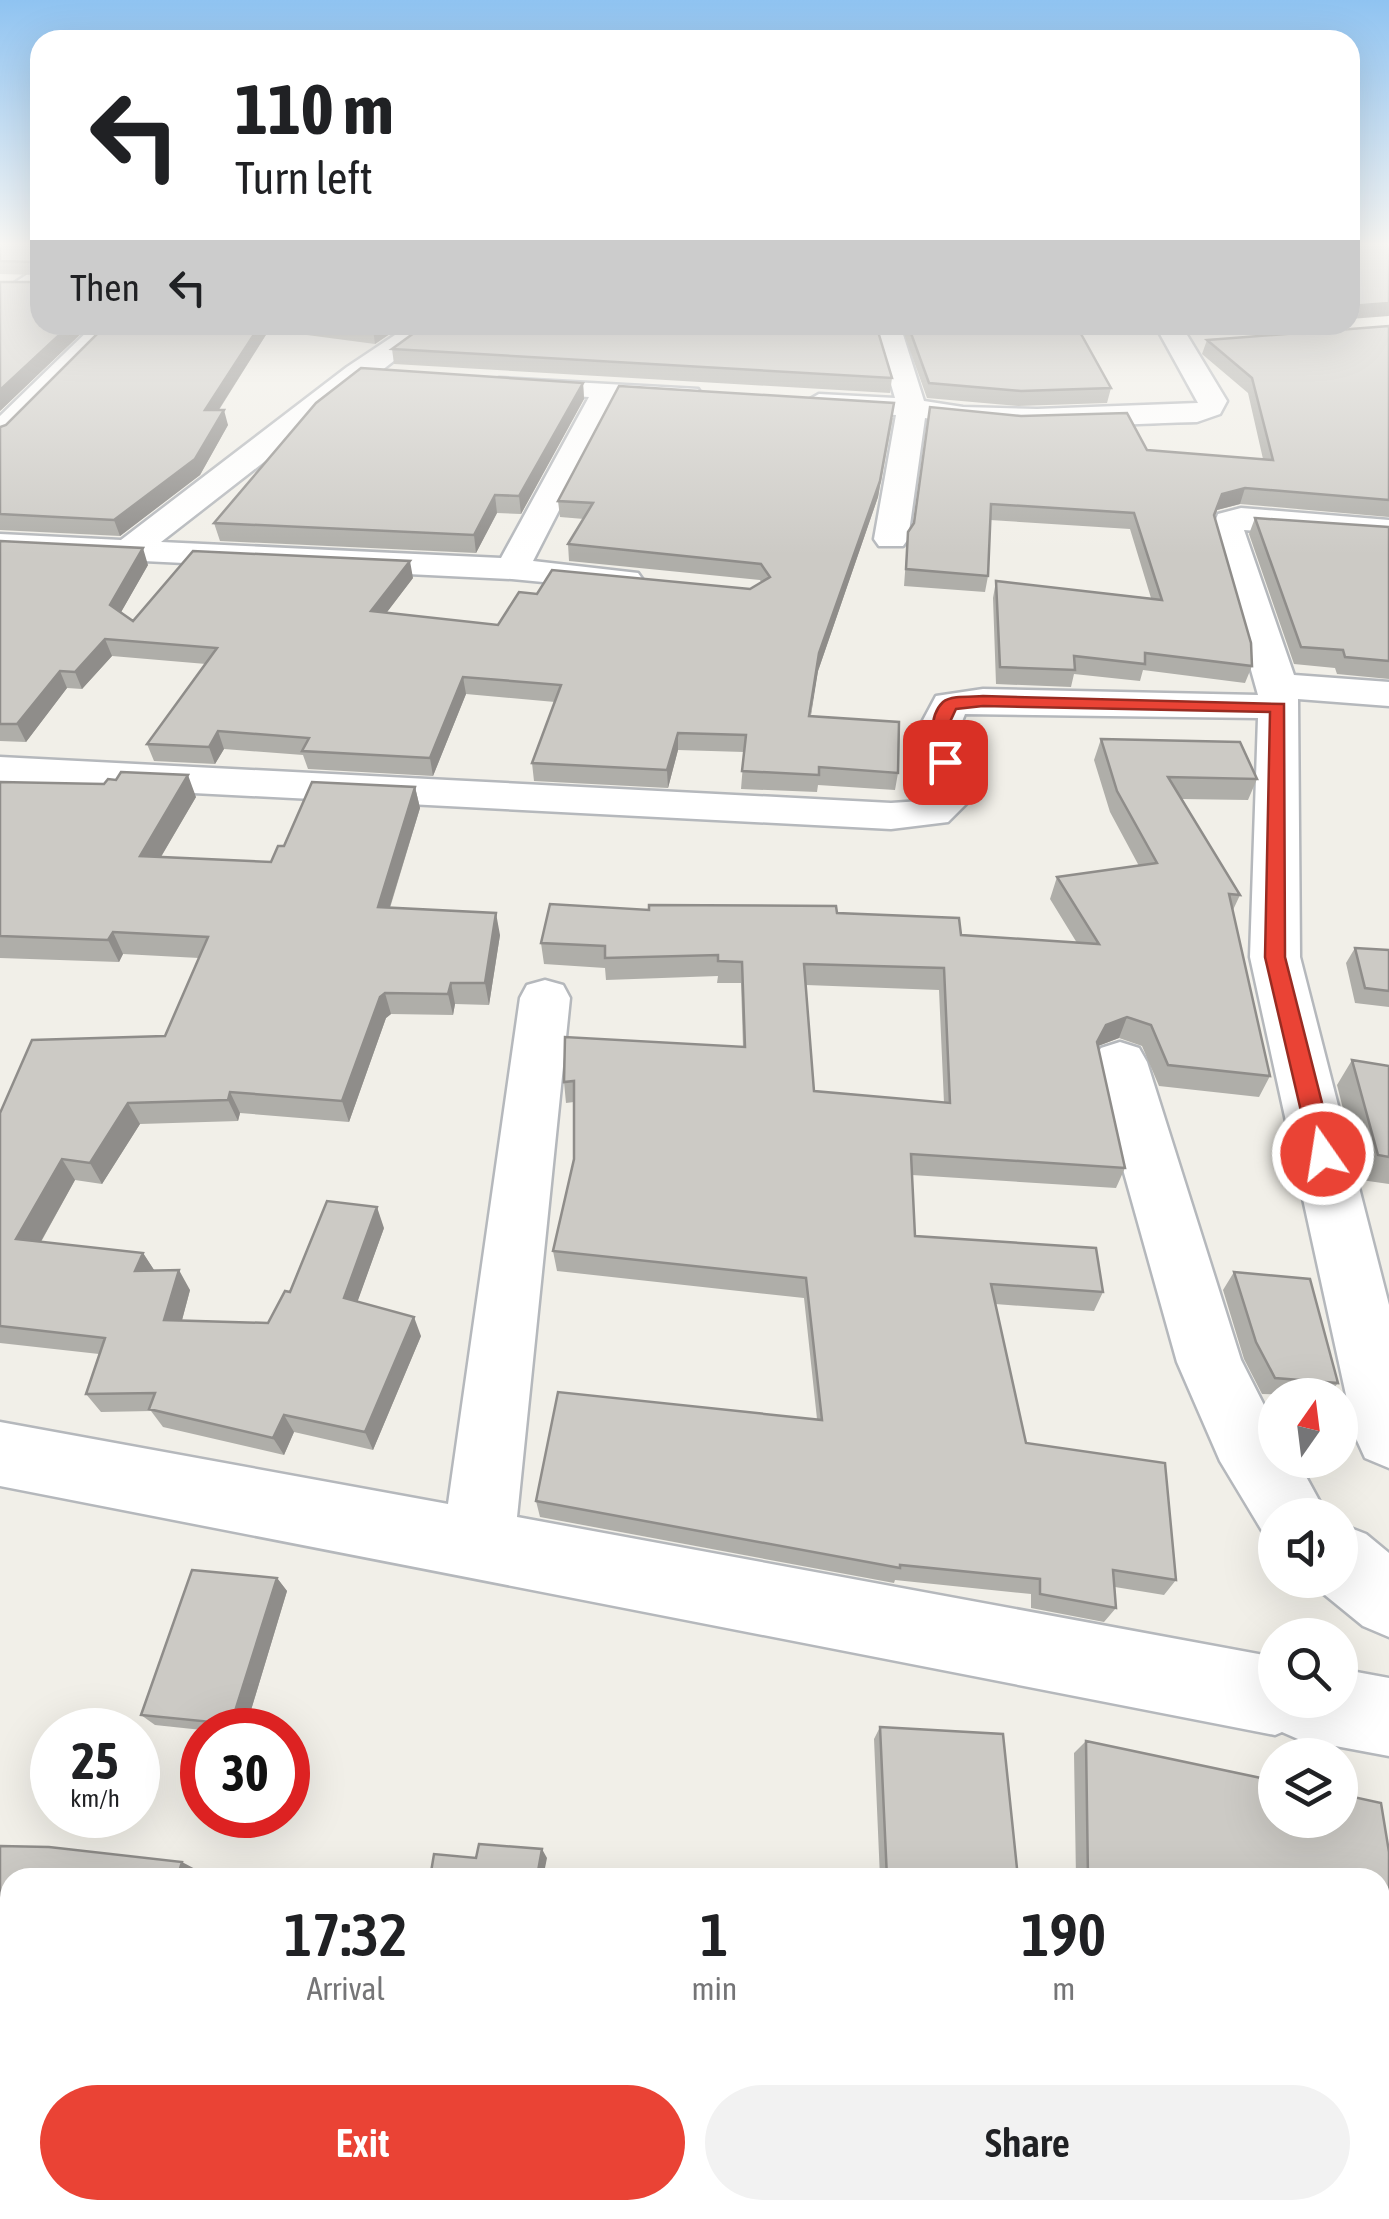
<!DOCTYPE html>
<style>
:root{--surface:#fff;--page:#f2f2f2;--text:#202124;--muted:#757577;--accent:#ea4335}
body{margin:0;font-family:"Asap Condensed",sans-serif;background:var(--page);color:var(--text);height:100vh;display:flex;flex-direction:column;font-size:38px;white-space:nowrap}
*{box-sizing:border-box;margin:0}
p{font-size:32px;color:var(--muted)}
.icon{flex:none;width:55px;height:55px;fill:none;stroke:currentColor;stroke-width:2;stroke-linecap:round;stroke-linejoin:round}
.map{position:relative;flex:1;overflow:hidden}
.details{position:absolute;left:0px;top:1868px;width:1390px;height:352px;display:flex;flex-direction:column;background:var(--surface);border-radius:30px 30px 0 0;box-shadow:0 10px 40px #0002}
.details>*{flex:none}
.top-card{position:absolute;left:30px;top:30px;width:1330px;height:305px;border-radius:30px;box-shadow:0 10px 40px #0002;background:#fff;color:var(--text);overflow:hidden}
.needle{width:65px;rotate:14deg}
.buttons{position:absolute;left:1258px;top:1378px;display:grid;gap:20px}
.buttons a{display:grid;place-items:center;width:100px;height:100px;border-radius:50%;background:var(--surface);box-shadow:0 10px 40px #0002;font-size:50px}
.speed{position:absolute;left:30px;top:1708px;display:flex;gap:20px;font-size:50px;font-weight:700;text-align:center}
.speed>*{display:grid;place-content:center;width:130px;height:130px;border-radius:50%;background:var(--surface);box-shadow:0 10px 40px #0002;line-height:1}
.speed small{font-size:25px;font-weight:400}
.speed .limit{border:15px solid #d22;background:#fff;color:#111}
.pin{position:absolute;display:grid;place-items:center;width:85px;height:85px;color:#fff;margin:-42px;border-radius:20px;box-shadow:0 5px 15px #0006}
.me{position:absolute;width:110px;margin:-55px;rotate:347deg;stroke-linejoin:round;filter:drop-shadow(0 0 8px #0008)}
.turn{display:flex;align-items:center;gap:35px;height:210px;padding:0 40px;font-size:45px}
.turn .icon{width:130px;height:130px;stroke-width:2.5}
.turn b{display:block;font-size:70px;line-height:85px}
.then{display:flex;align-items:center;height:95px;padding:0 40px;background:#0003;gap:20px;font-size:38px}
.eta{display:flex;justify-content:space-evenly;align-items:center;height:170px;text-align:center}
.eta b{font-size:60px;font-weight:600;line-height:70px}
.action{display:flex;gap:20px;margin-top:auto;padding:20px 40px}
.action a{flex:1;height:115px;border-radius:60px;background:var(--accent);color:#fff;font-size:40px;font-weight:600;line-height:115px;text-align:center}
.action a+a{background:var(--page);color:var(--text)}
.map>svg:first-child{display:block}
</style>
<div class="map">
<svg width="1389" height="2219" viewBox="0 0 1389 2219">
<rect width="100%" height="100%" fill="#f1efe8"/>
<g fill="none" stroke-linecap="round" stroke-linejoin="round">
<defs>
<path id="minor" d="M 40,266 L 40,284 L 23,292 L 15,290 L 11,285 Z
M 94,325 L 121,325 L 10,438 L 0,441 L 0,416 Z
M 410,325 L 440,325 L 161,542 L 501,558 L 589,397 L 509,392 L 499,390 L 495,384 L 499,378 L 698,389 L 702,395 L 688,403 L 616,399 L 533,561 L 638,573 L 643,580 L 638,587 L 626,590 L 512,579 L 0,554 L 0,534 L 121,540 L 347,367 Z
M 874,325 L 900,325 L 924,401 L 963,407 L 1037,409 L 1198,403 L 1155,325 L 1181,325 L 1227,401 L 1220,414 L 1197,422 C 1107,424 1014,434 925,418 L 908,539 L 903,546 L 879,546 L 874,539 L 896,415 L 819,410 L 805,402 L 819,394 L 895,398 Z
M 1241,508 L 1389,520 L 1389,540 L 1244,530 L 1294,675 L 1389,682 L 1389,706 L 1298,699 L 1300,957 L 1389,1305 L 1389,1468 L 1365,1458 L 1355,1436 L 1250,957 L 1258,718 L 965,714 L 961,724 L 971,799 L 948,822 L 891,829 L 0,783 L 0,757 L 891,803 L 921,801 L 927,795 L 921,724 L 936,696 L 983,689 L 1258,695 L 1212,530 L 1218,514 Z
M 545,980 L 563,985 L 570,998 L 517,1517 L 1275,1657 L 1275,1700 L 1340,1700 L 1340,1669 L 1389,1678 L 1389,1756 L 1298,1739 L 1282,1732 L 1275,1735 L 0,1486 L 0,1422 L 448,1504 L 520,998 L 527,985 Z
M 1120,1042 L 1139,1048 L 1147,1062 L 1241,1360 L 1275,1427 L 1275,1460 L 1297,1460 L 1327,1515 L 1275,1515 L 1275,1543 L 1267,1539 L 1220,1461 L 1177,1362 L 1093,1062 L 1101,1048 Z
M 1340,1524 L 1366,1534 L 1389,1553 L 1389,1637 L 1363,1626 L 1314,1586 L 1312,1580 L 1340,1580 Z"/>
</defs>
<use href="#minor" stroke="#b5b8bc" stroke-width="5"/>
<use href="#minor" fill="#fff" fill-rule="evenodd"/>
</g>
<path fill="#afaea9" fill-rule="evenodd" d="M 0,244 L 40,244 L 40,325 L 90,325 L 0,411 L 0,282 L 35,282 L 39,278 L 39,275 L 0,274 Z
M 106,325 L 403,325 L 375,344 L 269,330 L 219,410 L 228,425 L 200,475 L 120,536 L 0,530 L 0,427 L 6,425 Z
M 901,325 L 1154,325 L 1153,329 L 1079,330 L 1111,388 L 1107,403 L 1018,406 L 927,398 Z
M 1389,326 L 1389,517 L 1240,504 L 1217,510 L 1214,517 L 1252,666 L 1245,683 L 1143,670 L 1140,681 L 1074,674 L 1071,687 L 996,684 L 993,598 L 996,581 L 1151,598 L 1130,529 L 990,520 L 988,576 L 985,592 L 904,586 L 908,532 L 1147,450 L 1263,459 L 1248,393 L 1202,354 L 1207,340 Z
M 392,349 L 892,378 L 890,393 L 394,364 Z
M 583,383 L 584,399 L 521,514 L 497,513 L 476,553 L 220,541 L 214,523 Z
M 893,418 L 878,497 L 818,671 L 810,716 L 898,773 L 895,790 L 818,785 L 817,792 L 741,789 L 744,752 L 678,750 L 668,788 L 534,781 L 532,763 L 555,702 L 466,694 L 433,776 L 308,769 L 303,755 L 224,749 L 215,764 L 154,761 L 147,744 L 206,664 L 112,656 L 82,689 L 67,688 L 26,742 L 0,741 L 0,541 L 148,565 L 121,612 L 133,621 L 413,578 L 386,613 L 498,625 L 537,594 L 750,589 L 761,582 L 760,580 L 569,561 L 568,544 L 584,519 L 560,517 L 558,501 Z
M 1255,518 L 1389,527 L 1389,679 L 1337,674 L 1335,668 L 1294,664 L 1249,534 Z
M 1101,739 L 1257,779 L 1248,800 L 1182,799 L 1240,895 L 1233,910 L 1270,1076 L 1259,1097 L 1159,1086 L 1142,1046 L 1119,1038 L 1098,1046 L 1125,1168 L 1116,1188 L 912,1175 L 915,1236 L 1103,1292 L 1094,1311 L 995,1304 L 1026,1443 L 1176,1580 L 1164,1595 L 1115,1587 L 1116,1608 L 1104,1622 L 1031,1608 L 1031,1594 L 895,1580 L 894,1583 L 540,1517 L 536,1501 L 817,1419 L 804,1298 L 557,1271 L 553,1251 L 574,1159 L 574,1102 L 566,1103 L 564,1082 L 743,1047 L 741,983 L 717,983 L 718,976 L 606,980 L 605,968 L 544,964 L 541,943 L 649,910 L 837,913 L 961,935 L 1077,943 L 1050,899 L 1057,877 L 1139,866 L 1110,812 L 1094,760 ZM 806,985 L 939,990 L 944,1103 L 814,1091 Z
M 0,782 L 196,797 L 161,857 L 271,862 L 284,846 L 415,787 L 420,808 L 390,908 L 500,935 L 489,1005 L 455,1004 L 453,1015 L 391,1014 L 386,1018 L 349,1122 L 240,1113 L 238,1121 L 140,1124 L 102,1184 L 75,1180 L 41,1242 L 143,1253 L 154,1270 L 190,1290 L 182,1320 L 268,1323 L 290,1292 L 384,1228 L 357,1302 L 421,1336 L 373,1450 L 294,1432 L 284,1455 L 163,1427 L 151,1411 L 101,1412 L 86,1394 L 99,1354 L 0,1343 L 0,1113 L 165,1036 L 199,958 L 123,954 L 119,962 L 0,958 Z
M 1355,948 L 1389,950 L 1389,1007 L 1355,1003 L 1346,963 Z
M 1352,1060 L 1389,1066 L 1389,1184 L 1361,1180 L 1337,1085 Z
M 1234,1272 L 1338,1383 L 1328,1395 L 1262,1394 L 1244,1359 L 1223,1290 Z
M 277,1578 L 287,1591 L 245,1730 L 202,1730 L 155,1725 L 141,1715 Z
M 880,1727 L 1018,1878 L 880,1878 L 874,1739 Z
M 1086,1741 L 1275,1781 L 1275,1820 L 1340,1820 L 1340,1794 L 1381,1803 L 1389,1852 L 1389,2219 L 1068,2219 L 1068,2210 L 1380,2210 L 1380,1878 L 1076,1878 L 1074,1753 Z"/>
<path fill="#8f8d8a" d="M 1389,303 L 1389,316 L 1350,319 L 1350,306 Z
M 70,325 L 90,325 L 0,411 L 0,390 Z
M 260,325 L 268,325 L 269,330 L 209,425 L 205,410 Z
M 380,325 L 403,325 L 375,344 L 373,329 Z
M 1191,325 L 1278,325 L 1189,332 Z
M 583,383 L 584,399 L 521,514 L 519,496 Z
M 894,403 L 878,497 L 818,671 L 808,734 L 819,653 Z
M 224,410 L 228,425 L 200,475 L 120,536 L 114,520 Z
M 1245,488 L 1240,504 L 1217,510 L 1208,531 L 1222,494 Z
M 495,495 L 497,513 L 476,553 L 474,535 Z
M 143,548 L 148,565 L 116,621 L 110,605 Z
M 410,561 L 413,578 L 375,628 L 371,611 Z
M 105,639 L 112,656 L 82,689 L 75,672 Z
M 60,671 L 67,688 L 26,742 L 17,724 Z
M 463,677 L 466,694 L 433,776 L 430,758 Z
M 218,731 L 224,749 L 215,764 L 209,747 Z
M 678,733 L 678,750 L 668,788 L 667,770 Z
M 188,775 L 196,797 L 149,877 L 140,856 Z
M 415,787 L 420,808 L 383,929 L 378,907 Z
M 496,913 L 500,935 L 489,1005 L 485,983 Z
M 113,932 L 123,954 L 119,962 L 108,940 Z
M 451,983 L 455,1004 L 453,1015 L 448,994 Z
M 385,993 L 391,1014 L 386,1018 L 349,1122 L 342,1101 L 380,997 Z
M 1127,1017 L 1119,1038 L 1098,1046 L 1097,1042 L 1106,1025 Z
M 230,1092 L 240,1113 L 238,1121 L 228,1100 Z
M 128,1103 L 140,1124 L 102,1184 L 90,1163 Z
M 62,1159 L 75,1180 L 31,1259 L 16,1239 Z
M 377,1207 L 384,1228 L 352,1317 L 344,1298 Z
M 143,1253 L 156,1273 L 135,1271 Z
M 179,1270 L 190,1290 L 177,1339 L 164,1320 Z
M 414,1317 L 421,1336 L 373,1450 L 365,1432 Z
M 284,1415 L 294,1432 L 284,1455 L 273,1438 Z
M 277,1578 L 287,1591 L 245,1730 L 238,1730 L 231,1724 Z
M 542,1849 L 547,1858 L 543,1878 L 538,1871 Z
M 182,1862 L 199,1871 L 197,1878 L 177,1878 Z
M 10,2169 L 10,2205 L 0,2206 L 0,2196 Z"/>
<path fill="#cccac5" stroke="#8f8d8a" stroke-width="2.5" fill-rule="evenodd" d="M 0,244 L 40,244 L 40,325 L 70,325 L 0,390 L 0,282 L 35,282 L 39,278 L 38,262 L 0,261 Z
M 1350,244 L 1389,244 L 1389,303 L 1350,306 Z
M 106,325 L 260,325 L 205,410 L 224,410 L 195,459 L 114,520 L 0,514 L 0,427 L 6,425 Z
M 337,325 L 380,325 L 373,329 Z
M 425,325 L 876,325 L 892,378 L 392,349 Z
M 908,325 L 1076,325 L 1111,388 L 1021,391 L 929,383 Z
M 1389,326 L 1389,500 L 1245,488 L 1222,494 L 1214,515 L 1251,643 L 1252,666 L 1145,653 L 1145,664 L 1074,656 L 1075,670 L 1000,667 L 996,581 L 1162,600 L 1134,513 L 991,504 L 988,576 L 906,569 L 908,532 L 914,523 L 930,407 L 1021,416 L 1127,413 L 1147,450 L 1273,460 L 1252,378 L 1207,340 Z
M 361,368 L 583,383 L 519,496 L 495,495 L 474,535 L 214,523 L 316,403 Z
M 619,386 L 894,403 L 880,481 L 819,653 L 809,716 L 899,722 L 898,773 L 819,767 L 819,775 L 742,771 L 746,735 L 678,733 L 667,770 L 532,763 L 561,685 L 463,677 L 430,758 L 302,751 L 309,738 L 218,731 L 209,747 L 147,744 L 217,648 L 105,639 L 75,672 L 60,671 L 17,724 L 0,724 L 0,541 L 143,548 L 110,605 L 133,621 L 193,551 L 410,561 L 371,611 L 498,625 L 519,592 L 537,594 L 552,570 L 750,589 L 770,577 L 761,564 L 568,544 L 593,503 L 558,501 Z
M 1255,518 L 1389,527 L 1389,661 L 1345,657 L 1343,650 L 1301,647 Z
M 1101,739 L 1240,742 L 1257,779 L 1168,777 L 1240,895 L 1229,894 L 1270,1076 L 1168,1065 L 1151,1025 L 1127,1017 L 1106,1025 L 1097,1042 L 1125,1168 L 911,1154 L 915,1236 L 1096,1248 L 1103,1292 L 991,1284 L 1026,1443 L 1165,1463 L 1176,1580 L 1113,1570 L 1116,1608 L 1040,1594 L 1040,1579 L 900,1565 L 900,1568 L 536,1501 L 558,1392 L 822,1420 L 806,1278 L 553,1251 L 574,1159 L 574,1081 L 564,1082 L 565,1037 L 745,1047 L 742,962 L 718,961 L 718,955 L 605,958 L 605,946 L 541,943 L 550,904 L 649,910 L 649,905 L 836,906 L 837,913 L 959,918 L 961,935 L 1099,944 L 1057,877 L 1157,863 L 1117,791 ZM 804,964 L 944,968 L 950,1103 L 814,1091 Z
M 121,772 L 188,775 L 140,856 L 271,862 L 278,846 L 284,846 L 312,782 L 415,787 L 378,907 L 496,913 L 485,983 L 451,983 L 448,994 L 385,993 L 380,997 L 342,1101 L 230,1092 L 228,1100 L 128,1103 L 90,1163 L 62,1159 L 16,1239 L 143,1253 L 135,1271 L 179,1270 L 164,1320 L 268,1323 L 285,1291 L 290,1292 L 327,1201 L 377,1207 L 344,1298 L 414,1317 L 365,1432 L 284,1415 L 273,1438 L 149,1409 L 155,1393 L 86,1394 L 105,1338 L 0,1326 L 0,1113 L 32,1040 L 165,1036 L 208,937 L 113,932 L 108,940 L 0,936 L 0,782 L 104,784 L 108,779 L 116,780 Z
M 1355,948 L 1389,950 L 1389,991 L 1365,988 Z
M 1352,1060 L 1389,1066 L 1389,1157 L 1378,1155 Z
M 1234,1272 L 1310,1279 L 1338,1383 L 1275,1378 L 1256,1342 Z
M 192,1570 L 277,1578 L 231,1724 L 141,1715 Z
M 880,1727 L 1003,1734 L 1018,1878 L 887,1878 Z
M 1086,1741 L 1275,1781 L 1275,1820 L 1340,1820 L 1340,1794 L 1381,1803 L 1389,1852 L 1389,2219 L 1082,2219 L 1082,2210 L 1380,2210 L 1380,1878 L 1088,1878 Z
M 479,1844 L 542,1849 L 538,1871 L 602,1876 L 602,1878 L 430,1878 L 434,1854 L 476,1858 Z
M 0,1846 L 49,1847 L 182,1862 L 177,1878 L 10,1878 L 10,2169 L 0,2196 Z
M 270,2210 L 815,2210 L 833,2219 L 266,2219 Z"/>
<linearGradient id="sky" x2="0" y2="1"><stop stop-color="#8fc3f1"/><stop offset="0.44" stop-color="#f9f8f5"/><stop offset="1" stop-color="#f9f8f5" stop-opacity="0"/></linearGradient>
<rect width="1389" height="555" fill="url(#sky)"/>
<path fill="#ea4335" stroke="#982c22" stroke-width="2.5" d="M 983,696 L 1284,704 L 1285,957 L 1335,1154 L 1331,1161 L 1315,1161 L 1311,1154 L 1265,957 L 1270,712 L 983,706 L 956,709 L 949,724 L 953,762 L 939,765 C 932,748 927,717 943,702 C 951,695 973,697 983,696 Z"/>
</svg>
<div class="buttons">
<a><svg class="needle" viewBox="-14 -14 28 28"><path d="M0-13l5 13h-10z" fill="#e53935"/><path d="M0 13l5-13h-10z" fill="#757577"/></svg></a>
<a><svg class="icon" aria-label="sound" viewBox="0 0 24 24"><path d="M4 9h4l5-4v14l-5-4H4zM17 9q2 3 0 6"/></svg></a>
<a><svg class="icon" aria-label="search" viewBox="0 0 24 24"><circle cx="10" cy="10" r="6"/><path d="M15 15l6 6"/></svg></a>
<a><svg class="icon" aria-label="layers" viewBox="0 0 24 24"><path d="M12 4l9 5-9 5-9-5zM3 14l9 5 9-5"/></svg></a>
</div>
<div class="speed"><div>25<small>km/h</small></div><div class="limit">30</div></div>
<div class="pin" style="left:945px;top:762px;background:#d93025"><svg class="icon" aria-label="arrive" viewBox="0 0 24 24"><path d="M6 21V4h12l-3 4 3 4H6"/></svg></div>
<svg class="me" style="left:1323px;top:1154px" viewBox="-20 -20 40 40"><circle r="17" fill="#ea4335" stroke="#fff" stroke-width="3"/><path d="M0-11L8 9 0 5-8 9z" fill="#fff"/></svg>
<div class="top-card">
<div class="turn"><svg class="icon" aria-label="left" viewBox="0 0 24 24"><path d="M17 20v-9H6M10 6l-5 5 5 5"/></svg><div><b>110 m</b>Turn left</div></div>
<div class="then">Then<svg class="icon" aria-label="left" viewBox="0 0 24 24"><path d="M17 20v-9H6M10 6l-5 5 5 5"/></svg></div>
</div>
<section class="details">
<div class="eta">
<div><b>17:32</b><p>Arrival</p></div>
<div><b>1</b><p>min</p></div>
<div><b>190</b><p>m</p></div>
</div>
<div class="action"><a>Exit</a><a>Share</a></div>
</section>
</div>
